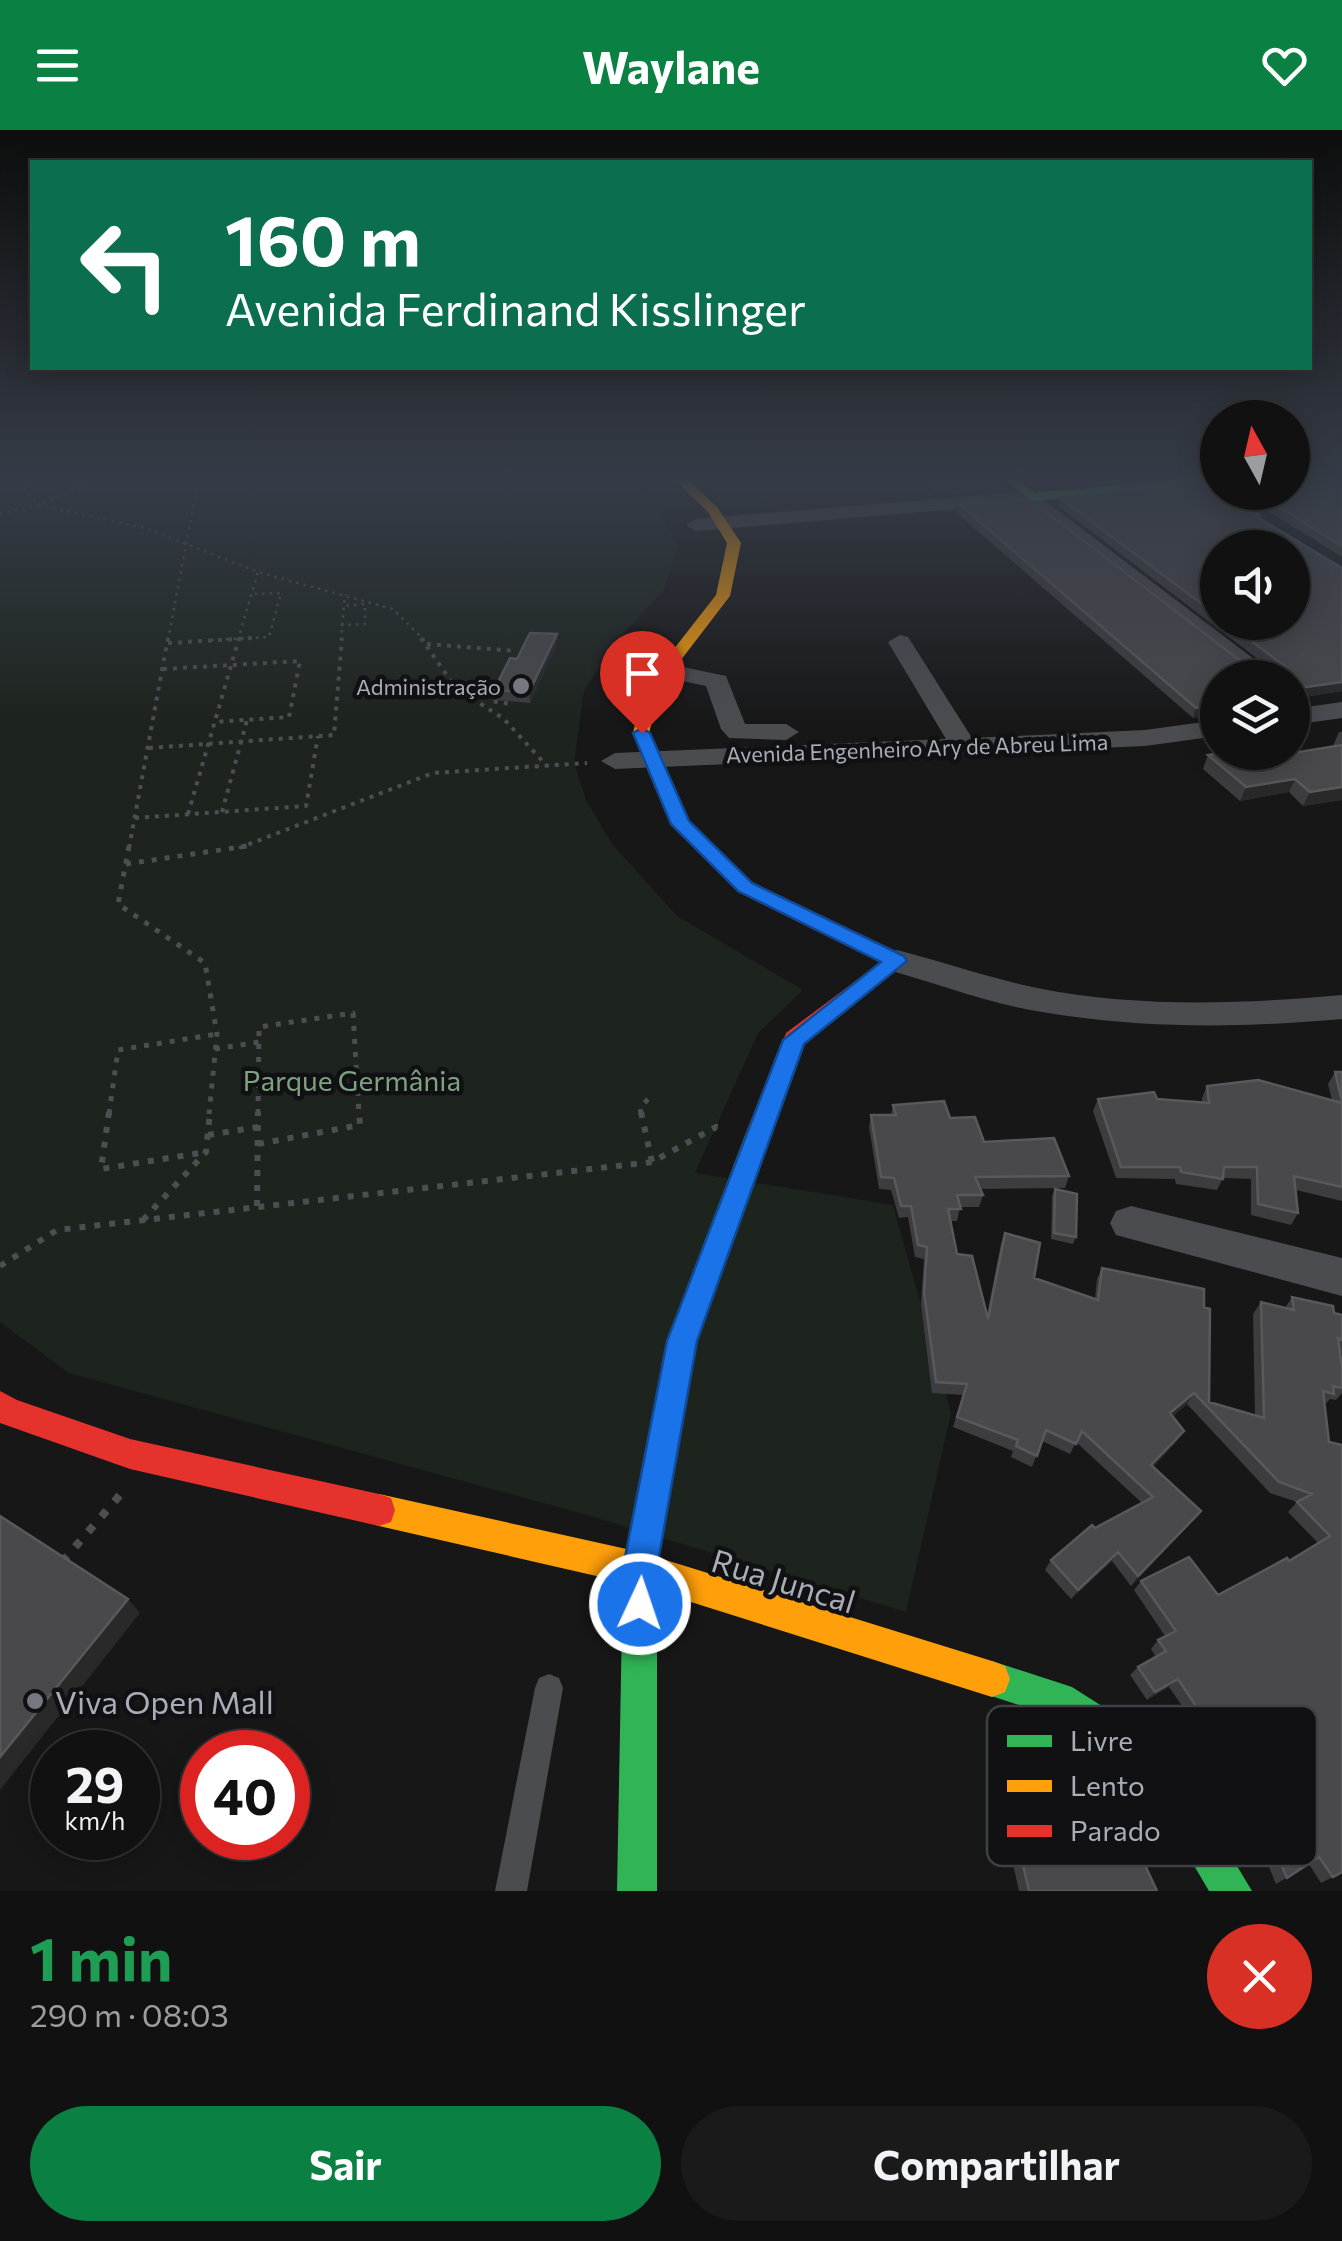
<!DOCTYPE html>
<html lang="pt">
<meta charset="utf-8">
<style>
:root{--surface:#111;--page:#1a1a1a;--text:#f1f3f6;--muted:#9c9d9f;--line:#303131;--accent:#0b8043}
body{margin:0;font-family:Commissioner,sans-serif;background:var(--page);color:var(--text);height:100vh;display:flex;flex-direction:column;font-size:38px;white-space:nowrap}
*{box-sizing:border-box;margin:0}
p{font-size:32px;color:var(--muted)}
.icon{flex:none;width:55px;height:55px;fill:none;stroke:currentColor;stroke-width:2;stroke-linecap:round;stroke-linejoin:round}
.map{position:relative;height:1761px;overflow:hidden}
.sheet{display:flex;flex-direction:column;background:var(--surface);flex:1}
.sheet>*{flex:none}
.banner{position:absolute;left:30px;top:30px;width:1282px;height:210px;border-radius:0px;box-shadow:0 5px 25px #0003,0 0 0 2px var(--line);background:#0b6e4f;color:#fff;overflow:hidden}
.needle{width:65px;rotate:352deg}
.controls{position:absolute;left:1200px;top:270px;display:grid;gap:20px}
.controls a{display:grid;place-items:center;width:110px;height:110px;border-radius:50%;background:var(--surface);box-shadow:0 5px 25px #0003,0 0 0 2px var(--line);font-size:50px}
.speed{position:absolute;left:30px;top:1600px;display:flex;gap:20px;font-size:50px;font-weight:700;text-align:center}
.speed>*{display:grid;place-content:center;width:130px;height:130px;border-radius:50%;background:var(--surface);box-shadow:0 5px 25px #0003,0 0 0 2px var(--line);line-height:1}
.speed small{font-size:25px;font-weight:400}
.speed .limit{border:15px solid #d22;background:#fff;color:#111}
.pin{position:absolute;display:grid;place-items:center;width:85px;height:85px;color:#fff;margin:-102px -42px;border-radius:50% 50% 50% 0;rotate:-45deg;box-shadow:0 0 10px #0007}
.pin .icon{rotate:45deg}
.me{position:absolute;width:110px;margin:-55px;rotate:3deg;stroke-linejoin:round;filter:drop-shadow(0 0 8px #0008)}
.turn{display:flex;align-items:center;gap:35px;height:210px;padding:0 30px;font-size:45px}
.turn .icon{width:130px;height:130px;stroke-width:2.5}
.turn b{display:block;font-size:70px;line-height:85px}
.round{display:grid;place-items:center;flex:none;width:105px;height:105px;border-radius:52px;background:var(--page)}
.head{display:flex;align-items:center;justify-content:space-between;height:170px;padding:0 30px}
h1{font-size:60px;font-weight:700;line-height:75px;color:#1e9e55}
.button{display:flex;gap:20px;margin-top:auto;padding:20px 30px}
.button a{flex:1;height:115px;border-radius:60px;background:var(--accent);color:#fff;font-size:40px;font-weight:700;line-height:115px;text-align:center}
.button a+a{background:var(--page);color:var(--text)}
header{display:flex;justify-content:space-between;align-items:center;height:130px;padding:0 30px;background:var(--accent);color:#fff;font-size:45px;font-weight:700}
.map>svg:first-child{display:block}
</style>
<header><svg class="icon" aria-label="menu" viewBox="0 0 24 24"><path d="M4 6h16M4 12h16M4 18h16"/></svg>Waylane<svg class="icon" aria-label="heart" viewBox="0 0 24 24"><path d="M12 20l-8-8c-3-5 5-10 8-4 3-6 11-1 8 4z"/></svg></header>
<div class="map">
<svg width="1342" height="1761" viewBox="0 0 1342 1761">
<rect width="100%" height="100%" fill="#171717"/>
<path fill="#1d241e" d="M 0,347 L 630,347 L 661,383 L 678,416 L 664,460 L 623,504 L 584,560 L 574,633 L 586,670 L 612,714 L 677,786 L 803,860 L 758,903 L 695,1043 L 893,1075 L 951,1283 L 906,1482 L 587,1385 L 69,1243 L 0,1192 Z"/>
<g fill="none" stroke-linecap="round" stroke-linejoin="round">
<path stroke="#4d4e52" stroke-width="2.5" stroke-dasharray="2.5 5" stroke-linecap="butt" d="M 13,347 L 39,375 L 145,398 L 258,442 L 393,479 L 424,510
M 89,347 L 123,347
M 0,354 L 23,347
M 0,384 L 39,375 L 102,348
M 341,495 L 365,494 L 365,474 L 343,476
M 168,510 L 199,347
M 211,510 L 269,507 L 281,463 L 252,464
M 238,510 L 258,442
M 341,510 L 345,464"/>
<path stroke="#4d4e52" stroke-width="4" stroke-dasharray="4 6" stroke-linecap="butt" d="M 421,508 L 455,557 L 504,589 L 546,635
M 168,513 L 253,508
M 427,514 L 516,521
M 163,539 L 300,531 L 289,587 L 214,592
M 498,557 L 490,571 L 512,574
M 149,618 L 334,605 L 342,508
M 222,682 L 247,590
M 188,684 L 239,508
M 135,688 L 306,676 L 318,606
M 129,718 L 168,508
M 239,718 L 433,643 L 587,633"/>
<path stroke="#4d4e52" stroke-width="5" stroke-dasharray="5 8" stroke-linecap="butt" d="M 129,716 L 118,774 L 205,833 L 217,904 L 209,984
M 126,734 L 247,716
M 215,919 L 259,912
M 109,984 L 118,920 L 217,904
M 258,984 L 259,897 L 353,883 L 359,984
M 641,984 L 640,978 L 648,969"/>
<path stroke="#4d4e52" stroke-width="6" stroke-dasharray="6 9" stroke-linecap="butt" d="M 109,982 L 101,1039 L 206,1022
M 641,982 L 652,1032
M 208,1005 L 258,997
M 258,1014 L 360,995 L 359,982
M 257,1076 L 258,982
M 143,1090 L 206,1022 L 210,982
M 0,1136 L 57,1100 L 652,1032 L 716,997 L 723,998"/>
<path stroke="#4d4e52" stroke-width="8" stroke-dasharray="8 12" stroke-linecap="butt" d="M 62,1432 L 120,1365"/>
<path fill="#4b4c50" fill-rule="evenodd" d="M 549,1544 L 559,1548 L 563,1558 L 527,1761 L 495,1761 L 535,1558 L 539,1548 Z"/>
<path fill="#4b4c50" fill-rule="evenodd" d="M 1181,347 L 1203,347 L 1218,356 L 1218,362 L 1228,362 L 1262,385 L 1259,389 L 1245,389 Z
M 1032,361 L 1279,548 L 1251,548 L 1028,373 L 696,401 L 686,395 L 696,389 Z
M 900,505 L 908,507 L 972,608 L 1145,600 L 1218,590 L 1218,606 L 1145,616 L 615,639 L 601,631 L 615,623 L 946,609 L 888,512 Z
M 664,533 L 726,546 L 745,594 L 786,594 L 799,602 L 786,610 L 729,608 L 721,599 L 706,556 L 655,545 L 652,540 Z
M 1342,572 L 1342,588 L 1292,595 L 1292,579 Z
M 897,820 C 943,832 990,848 1037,858 C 1137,878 1242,874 1342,865 L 1342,889 C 1241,898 1142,899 1042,882 C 989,874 936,853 885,839 L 880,831 L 885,823 Z
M 1131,1076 L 1342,1128 L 1342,1166 L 1116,1105 L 1110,1093 L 1116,1081 Z"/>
<path fill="#30b455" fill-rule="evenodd" d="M 1001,347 L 1014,347 L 1035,363 L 1199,348 L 1205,352 L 1199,356 L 1032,371 Z
M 758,995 L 767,998 L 771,1005 L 697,1211 L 657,1439 L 657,1761 L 617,1761 L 623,1439 L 667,1211 L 745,1005 L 749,998 Z
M 992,1531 L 1072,1557 L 1165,1616 L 1252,1761 L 1209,1761 L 1139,1642 L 1050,1585 L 979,1562 L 974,1549 L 979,1536 Z"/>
<path fill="#ff9f0a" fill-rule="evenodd" d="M 672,347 L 685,347 L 717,377 L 741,413 L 730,466 L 661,556 L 649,603 L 689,692 L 752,753 L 785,768 L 788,773 L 785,778 L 771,778 L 738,761 L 674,698 L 633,603 L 645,556 L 716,465 L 727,413 L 708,382 Z
M 379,1364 L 640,1422 L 992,1531 L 1005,1536 L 1010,1549 L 1005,1562 L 992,1567 L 640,1456 L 379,1396 L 367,1392 L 363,1380 L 367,1368 Z"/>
<path fill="#e5322d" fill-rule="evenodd" d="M 778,767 L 905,826 L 908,831 L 804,913 L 771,1005 L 767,1012 L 758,1015 L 749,1012 L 745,1005 L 786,903 L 881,832 L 771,778 L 768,773 L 771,768 Z
M 0,1261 L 17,1270 L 130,1309 L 379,1364 L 391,1368 L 395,1380 L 391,1392 L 379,1396 L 130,1339 L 0,1293 Z"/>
</g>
<path fill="#3d3d3f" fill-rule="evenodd" d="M 917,347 L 1000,347 L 1005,351 L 1004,360 L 938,365 Z
M 1027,347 L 1156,347 L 1039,355 Z
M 1342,347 L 1342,427 L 1237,362 L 1292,362 Z
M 1060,368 L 1342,438 L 1342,561 L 1292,569 L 1292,548 L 1193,588 L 957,383 L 959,374 L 1255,542 L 1275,542 L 1058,376 ZM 1218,418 L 1292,492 L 1218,492 Z
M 557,514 L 530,573 L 496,570 L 494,560 L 517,529 Z
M 1339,602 L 1342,602 L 1342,670 L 1303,676 L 1289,662 L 1240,671 L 1203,639 L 1208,625 L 1262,628 L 1334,617 L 1333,616 Z
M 1335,942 L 1342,942 L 1342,1071 L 1296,1060 L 1298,1083 L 1291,1095 L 1251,1085 L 1251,1049 L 1223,1048 L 1217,1060 L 1176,1054 L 1175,1049 L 1116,1048 L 1093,981 L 1098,969 L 1157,969 L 1202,972 L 1202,968 L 1207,956 L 1332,970 L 1328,954 Z
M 893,975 L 950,988 L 984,1012 L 1069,1046 L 1065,1058 L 980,1059 L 983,1065 L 979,1077 L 960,1077 L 957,1091 L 951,1091 L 957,1124 L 987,1185 L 1001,1114 L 1005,1103 L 1034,1148 L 1095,1169 L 1097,1149 L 1102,1138 L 1204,1177 L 1209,1272 L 1255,1286 L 1253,1184 L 1261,1172 L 1285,1178 L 1292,1167 L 1342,1185 L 1342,1223 L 1340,1223 L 1342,1237 L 1342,1263 L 1336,1270 L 1330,1269 L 1324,1275 L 1329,1312 L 1333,1747 L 1321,1753 L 1309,1734 L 1276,1754 L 1262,1720 L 1188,1607 L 1198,1599 L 1169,1557 L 1147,1570 L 1130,1545 L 1138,1537 L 1156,1527 L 1151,1519 L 1158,1510 L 1165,1506 L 1134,1460 L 1141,1451 L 1218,1465 L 1289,1431 L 1318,1413 L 1288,1382 L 1297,1372 L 1270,1363 L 1187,1274 L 1173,1286 L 1177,1311 L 1153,1337 L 1201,1381 L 1131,1456 L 1112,1431 L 1071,1469 L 1045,1440 L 1051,1430 L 1095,1398 L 1142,1373 L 1076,1312 L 1070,1324 L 1042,1311 L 1032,1337 L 1011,1327 L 1013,1321 L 953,1297 L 963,1265 L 932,1263 L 921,1174 L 924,1129 L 915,1127 L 908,1087 L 899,1088 L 891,1060 L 879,1059 L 869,997 L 871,985 L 891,985 Z
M 1055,1059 L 1076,1107 L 1073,1114 L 1051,1109 L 1052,1066 Z
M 999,1630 L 1157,1761 L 1019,1761 L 992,1639 Z"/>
<path fill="#29292a" d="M 1005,351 L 1004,360 L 938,365 L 939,357 Z
M 557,504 L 557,514 L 530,573 L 529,562 Z
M 1342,552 L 1342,561 L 1292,569 L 1292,559 Z
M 1218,575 L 1218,585 L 1193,588 L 1196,578 Z
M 1295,649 L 1289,662 L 1240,671 L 1246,657 Z
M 1342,657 L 1342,670 L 1303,676 L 1310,662 Z
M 1194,1263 L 1187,1274 L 1163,1294 L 1170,1283 Z
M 1184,1301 L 1177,1311 L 1144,1346 L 1151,1335 Z
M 1201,1381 L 1193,1391 L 1131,1456 L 1138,1446 Z
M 1118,1422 L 1112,1431 L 1071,1469 L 1078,1460 Z
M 128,1469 L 140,1483 L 0,1660 L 0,1627 Z
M 1178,1549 L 1169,1557 L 1147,1570 L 1155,1562 Z"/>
<path fill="#49494c" stroke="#58595d" stroke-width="2.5" d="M 928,347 L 1000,347 L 1005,351 L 939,357 Z
M 1292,347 L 1342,347 L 1342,416 L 1254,362 L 1292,362 Z
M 1202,354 L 1342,438 L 1342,552 L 1292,559 L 1292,548 L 1218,548 L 1218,575 L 1196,578 L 959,374 L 1029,369 L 1255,542 L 1283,542 L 1287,538 L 1226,492 L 1292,492 L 1292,418 L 1218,418 L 1218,486 L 1060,368 Z
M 530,503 L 557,504 L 529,562 L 494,560 L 510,528 L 517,529 Z
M 1342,615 L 1342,657 L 1310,662 L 1295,649 L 1246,657 L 1208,625 L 1226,622 L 1256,622 L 1262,628 Z
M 1335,942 L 1342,942 L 1342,971 Z
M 1258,950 L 1342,973 L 1342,1057 L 1294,1046 L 1298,1083 L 1258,1074 L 1257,1037 L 1224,1037 L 1223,1049 L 1181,1042 L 1180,1037 L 1121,1037 L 1098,969 L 1154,962 L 1157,969 L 1209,973 L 1207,956 Z
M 944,971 L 950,988 L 975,987 L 984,1012 L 1054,1008 L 1069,1046 L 975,1047 L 983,1065 L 957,1065 L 961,1079 L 948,1079 L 957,1124 L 972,1126 L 988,1189 L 1005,1103 L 1040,1113 L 1034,1148 L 1098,1170 L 1102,1138 L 1204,1159 L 1204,1177 L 1210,1179 L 1209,1272 L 1264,1288 L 1261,1172 L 1294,1180 L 1292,1167 L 1333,1176 L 1334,1183 L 1342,1185 L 1342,1210 L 1338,1208 L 1342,1237 L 1342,1258 L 1333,1256 L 1334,1264 L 1323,1261 L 1329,1312 L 1342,1315 L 1342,1742 L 1333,1747 L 1319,1727 L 1287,1748 L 1272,1713 L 1197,1599 L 1208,1594 L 1178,1549 L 1155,1562 L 1138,1537 L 1166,1521 L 1158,1510 L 1176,1501 L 1141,1451 L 1189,1427 L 1218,1465 L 1287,1428 L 1289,1431 L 1330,1406 L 1297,1372 L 1312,1364 L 1279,1352 L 1194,1263 L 1170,1283 L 1184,1301 L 1151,1335 L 1201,1381 L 1138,1446 L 1118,1422 L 1078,1460 L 1051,1430 L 1092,1395 L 1095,1398 L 1153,1367 L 1082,1301 L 1076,1314 L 1046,1300 L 1037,1326 L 1016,1316 L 1018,1310 L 957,1287 L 967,1254 L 936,1252 L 924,1162 L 927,1117 L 918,1115 L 911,1076 L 901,1076 L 894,1048 L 881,1047 L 871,985 L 896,985 L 893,975 Z
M 1055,1059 L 1077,1064 L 1076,1107 L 1054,1103 Z
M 0,1386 L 128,1469 L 0,1627 Z
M 1035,1625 L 1103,1644 L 1157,1761 L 1029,1761 L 999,1630 Z"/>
<linearGradient id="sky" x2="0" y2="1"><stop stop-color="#0d0d0d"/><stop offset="0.59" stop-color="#363c47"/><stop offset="1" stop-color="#363c47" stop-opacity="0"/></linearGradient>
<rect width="1342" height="593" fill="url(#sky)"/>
<path fill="#1a73e8" stroke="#114b97" stroke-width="2.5" d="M 642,598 L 650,603 L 689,691 L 752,753 L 904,826 L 907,831 L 804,914 L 697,1211 L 657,1438 L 657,1474 L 652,1487 L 640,1492 L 627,1487 L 622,1474 L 623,1438 L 667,1211 L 783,910 L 881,832 L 738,761 L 671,694 L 633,603 Z"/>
<g fill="#757880" stroke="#111113" stroke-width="4">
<circle cx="521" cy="556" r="10"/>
<circle cx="35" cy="1571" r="10"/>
</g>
<g text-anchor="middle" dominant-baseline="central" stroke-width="9" stroke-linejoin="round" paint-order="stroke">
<g font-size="22" fill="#a8adb8" stroke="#111113" text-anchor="end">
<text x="501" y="556">Administração</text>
</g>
<g font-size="22" fill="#a8adb8" stroke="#111113">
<text transform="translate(917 618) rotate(-2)">Avenida Engenheiro Ary de Abreu Lima</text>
</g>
<g font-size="28" fill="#7fa381" stroke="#111113">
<text x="352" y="950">Parque Germânia</text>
</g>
<g font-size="32" fill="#a8adb8" stroke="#111113">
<text transform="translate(784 1450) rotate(17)">Rua Juncal</text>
</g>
<g font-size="32" fill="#a8adb8" stroke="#111113" text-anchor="start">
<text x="55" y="1571">Viva Open Mall</text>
</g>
</g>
<rect x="987" y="1576" width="330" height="160" rx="15" fill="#111113" stroke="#3e4045" stroke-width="2.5"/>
<rect x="1007" y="1605" width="45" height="12" fill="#30b455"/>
<rect x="1007" y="1650" width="45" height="12" fill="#ff9f0a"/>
<rect x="1007" y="1695" width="45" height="12" fill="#e5322d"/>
<g font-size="28" fill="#a8adb8">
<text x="1070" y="1621">Livre</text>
<text x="1070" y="1666">Lento</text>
<text x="1070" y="1711">Parado</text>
</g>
</svg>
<div class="controls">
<a><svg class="needle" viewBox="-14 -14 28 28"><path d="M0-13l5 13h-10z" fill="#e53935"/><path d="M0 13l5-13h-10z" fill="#9c9d9f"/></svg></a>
<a><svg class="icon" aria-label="sound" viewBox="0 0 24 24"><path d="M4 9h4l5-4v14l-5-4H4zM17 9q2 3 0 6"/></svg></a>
<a><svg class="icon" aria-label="layers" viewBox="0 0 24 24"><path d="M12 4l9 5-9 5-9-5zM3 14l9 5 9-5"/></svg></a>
</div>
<div class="speed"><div>29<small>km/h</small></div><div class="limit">40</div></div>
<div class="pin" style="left:642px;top:603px;background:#d93025"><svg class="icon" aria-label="arrive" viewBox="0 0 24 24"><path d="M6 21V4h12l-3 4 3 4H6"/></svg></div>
<svg class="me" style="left:640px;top:1474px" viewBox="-20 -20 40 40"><circle r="17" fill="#1a73e8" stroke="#fff" stroke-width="3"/><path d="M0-11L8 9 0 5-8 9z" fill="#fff"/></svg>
<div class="banner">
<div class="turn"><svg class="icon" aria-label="left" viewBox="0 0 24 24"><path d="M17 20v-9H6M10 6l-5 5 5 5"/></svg><div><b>160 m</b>Avenida Ferdinand Kisslinger</div></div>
</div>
</div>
<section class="sheet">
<div class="head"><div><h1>1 min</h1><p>290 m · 08:03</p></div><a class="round" style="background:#d93025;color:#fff"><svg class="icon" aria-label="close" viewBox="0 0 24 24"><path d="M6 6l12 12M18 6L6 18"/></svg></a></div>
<div class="button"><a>Sair</a><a>Compartilhar</a></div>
</section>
